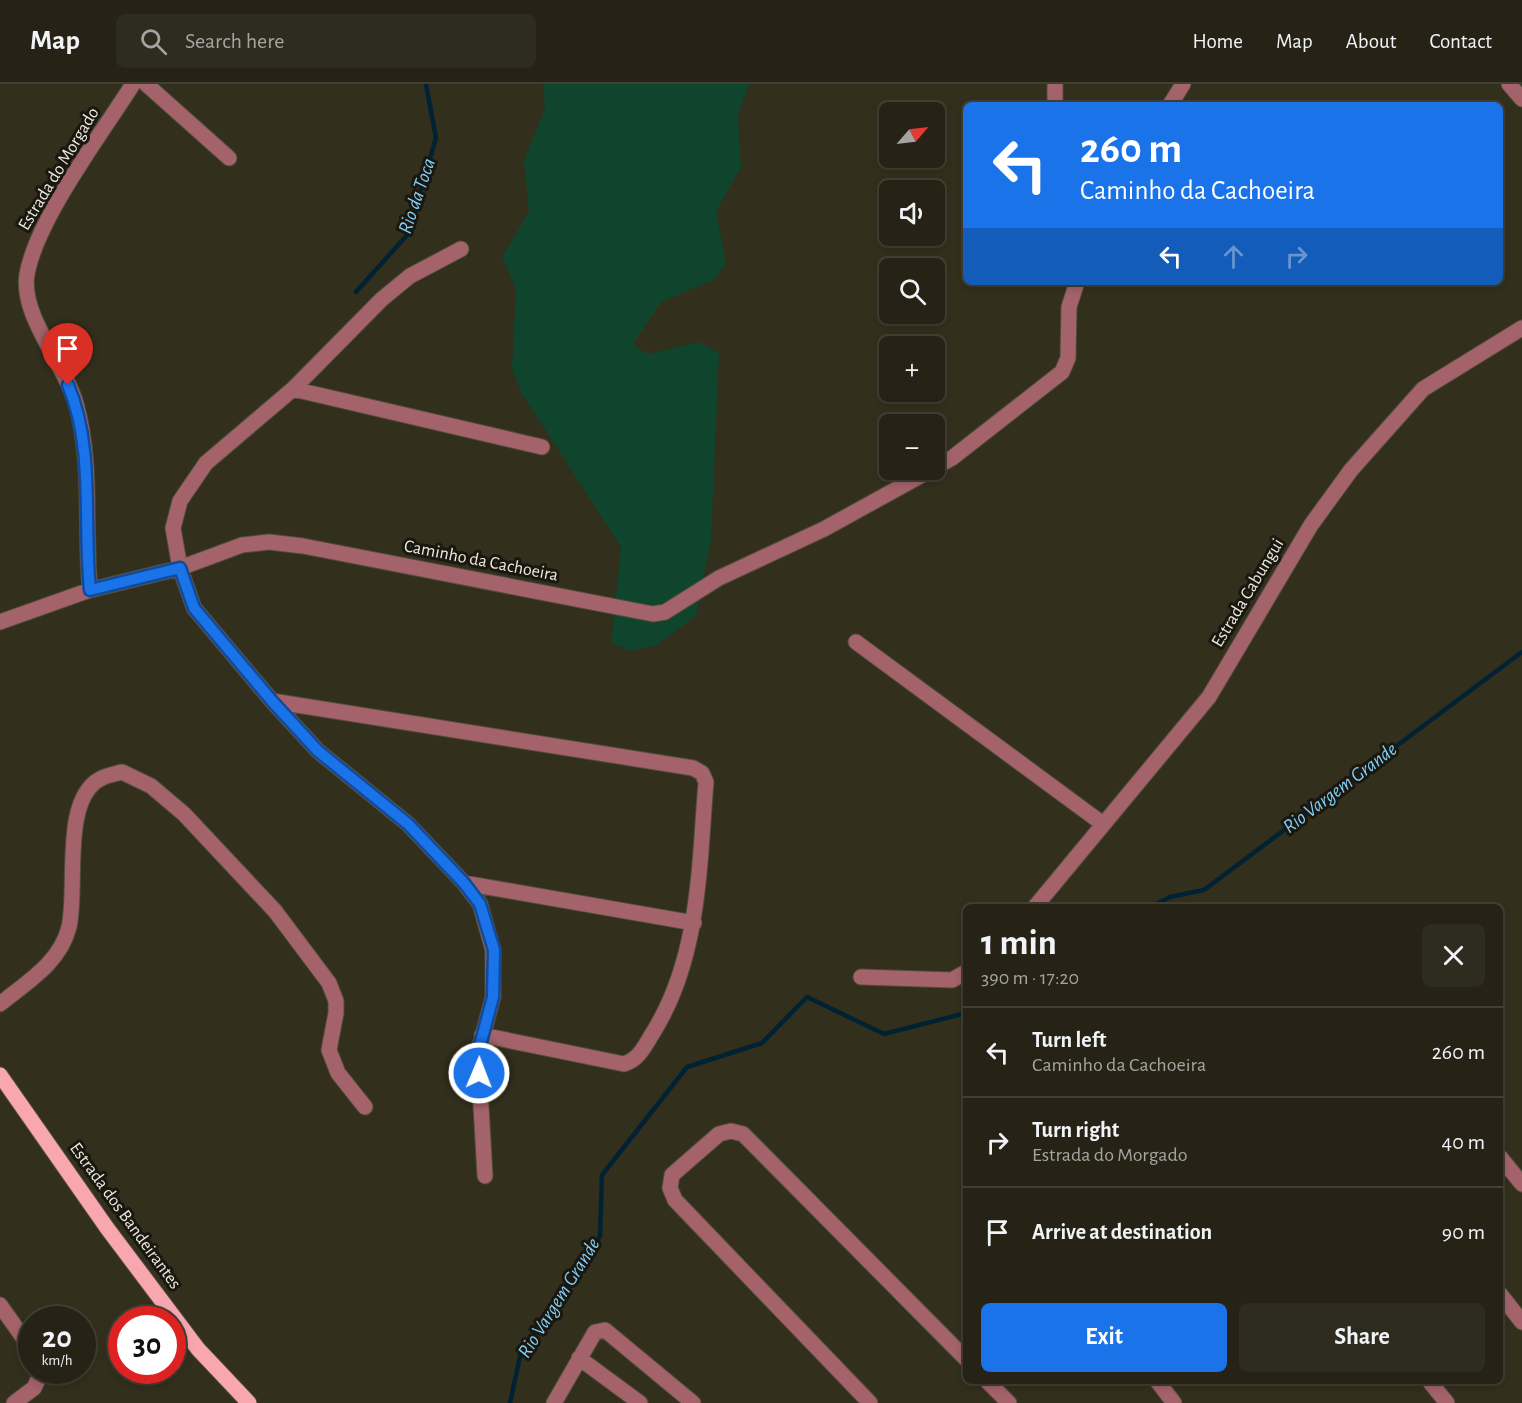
<!DOCTYPE html>
<meta charset="utf-8">
<style>
:root{--surface:#262316;--page:#2e2b1f;--text:#f1f3f6;--muted:#a4a4a1;--line:#424035;--accent:#1a73e8}
body{margin:0;font-family:"Alegreya Sans",sans-serif;background:var(--page);color:var(--text);height:100vh;display:flex;flex-direction:column;font-size:22px;white-space:nowrap}
*{box-sizing:border-box;margin:0}
p{font-size:20px;color:var(--muted)}
.icon{flex:none;width:33px;height:33px;fill:none;stroke:currentColor;stroke-width:2;stroke-linecap:round;stroke-linejoin:round}
.map{position:relative;flex:1;overflow:hidden}
.side{position:absolute;left:963px;top:820px;width:540px;height:480px;display:flex;flex-direction:column;background:var(--surface);border-radius:9px;box-shadow:0 3px 9px #0003,0 0 0 2px var(--line)}
.side>*{flex:none}
.hud{position:absolute;left:963px;top:18px;width:540px;height:183px;border-radius:9px;box-shadow:0 3px 9px #0003,0 0 0 2px var(--line);background:#1a73e8;color:#fff;overflow:hidden}
.needle{width:39px;rotate:62deg}
.buttons{position:absolute;left:879px;top:18px;display:grid;gap:12px}
.buttons a{display:grid;place-items:center;width:66px;height:66px;border-radius:9px;background:var(--surface);box-shadow:0 3px 9px #0003,0 0 0 2px var(--line);font-size:30px}
.speed{position:absolute;left:18px;top:1222px;display:flex;gap:12px;font-size:30px;font-weight:700;text-align:center}
.speed>*{display:grid;place-content:center;width:78px;height:78px;border-radius:50%;background:var(--surface);box-shadow:0 3px 9px #0003,0 0 0 2px var(--line);line-height:1}
.speed small{font-size:15px;font-weight:400}
.speed .limit{border:9px solid #d22;background:#fff;color:#111}
.pin{position:absolute;display:grid;place-items:center;width:51px;height:51px;color:#fff;margin:-62px -26px;border-radius:50% 50% 50% 0;rotate:-45deg;box-shadow:0 0 6px #0007}
.pin .icon{rotate:45deg}
.me{position:absolute;width:66px;margin:-33px;rotate:1deg;stroke-linejoin:round;filter:drop-shadow(0 0 4px #0008)}
.turn{display:flex;align-items:center;gap:21px;height:126px;padding:0 18px;font-size:27px}
.turn .icon{width:78px;height:78px;stroke-width:2.5}
.turn b{display:block;font-size:42px;line-height:51px}
.lanes{display:flex;align-items:center;height:57px;padding:0 18px;background:#0003;justify-content:center;gap:30px;direction:ltr}
.lanes .off{opacity:.35}
.round{display:grid;place-items:center;flex:none;width:63px;height:63px;border-radius:9px;background:var(--page)}
.head{display:flex;align-items:center;justify-content:space-between;height:102px;padding:0 18px}
h1{font-size:36px;font-weight:700;line-height:45px}
.action{display:flex;gap:12px;margin-top:auto;padding:12px 18px}
.action a{flex:1;height:69px;border-radius:9px;background:var(--accent);color:#fff;font-size:24px;font-weight:700;line-height:69px;text-align:center}
.action a+a{background:var(--page);color:var(--text)}
ul{padding:0;list-style:none}
li{display:flex;align-items:center;gap:18px;height:90px;padding:0 18px;border-top:2px solid var(--line)}
li div{flex:1}
li b{display:block;font-size:22px}
li em{font-style:normal}
header{display:flex;align-items:center;gap:36px;box-sizing:border-box;height:84px;padding:0 30px;background:var(--surface);border-bottom:2px solid var(--line)}
header strong{font-size:28px}
nav{display:flex;gap:33px;margin-inline-start:auto;font-size:21px}
.search{width:420px;height:54px;background:var(--page);display:flex;align-items:center;gap:15px;box-sizing:border-box;padding:0 21px;border-radius:9px;color:var(--muted);font-size:22px}
.map>svg:first-child{display:block}
</style>
<header>
<strong>Map</strong>
<div class="search"><svg class="icon" aria-label="search" viewBox="0 0 24 24"><circle cx="10" cy="10" r="6"/><path d="M15 15l6 6"/></svg>Search here</div>
<nav><a>Home</a><a>Map</a><a>About</a><a>Contact</a></nav>
</header>
<div class="map">
<svg width="1522" height="1319" viewBox="0 0 1522 1319">
<rect width="100%" height="100%" fill="#332f1d"/>
<path fill="#0e452c" d="M 543,0 L 749,0 L 738,31 L 741,83 L 716,127 L 726,179 L 715,195 L 661,218 L 633,260 L 647,270 L 699,258 L 719,269 L 711,455 L 696,532 L 657,561 L 631,567 L 611,559 L 621,463 L 521,308 L 512,284 L 516,205 L 502,173 L 529,127 L 524,77 L 545,24 Z"/>
<g fill="none" stroke-linecap="round" stroke-linejoin="round">
<path stroke="#023" stroke-width="4.5" d="M 356,208 L 408,150 L 436,54 L 426,0
M 1149,824 L 1170,813 L 1204,806 L 1522,568
M 510,1319 L 521,1268 L 600,1152 L 602,1091 L 687,983 L 762,959 L 807,913 L 884,950 L 966,929"/>
<defs>
<path id="minor" d="M 146,0 L 229,74
M 1509,0 L 1522,15
M 1055,21 L 1055,0
M 1170,21 L 1183,0
M 461,165 L 410,192 L 382,215 L 293,305 L 206,379 L 180,417 L 173,444 L 180,484 L 194,524 L 272,617 L 318,667 L 408,740 L 464,799 L 480,820 L 493,866 L 493,913 L 478,969 L 485,1092
M 293,305 L 542,363
M 934,384 L 952,374 L 1062,288 L 1068,274 L 1069,223 L 1077,198
M 90,506 C 84,445 93,380 76,320 C 65,280 20,232 27,190 C 37,135 102,49 133,0
M 0,538 L 90,506 L 180,484 L 242,461 L 269,458 L 303,462 L 653,530 L 665,528 L 719,494 L 824,445 L 931,386
M 856,558 L 1103,740
M 272,617 L 693,684 L 702,689 L 706,698 C 699,782 700,872 654,947 C 645,961 640,975 624,980 L 482,951
M 464,799 L 694,839
M 1034,824 L 1209,613 L 1311,441 L 1351,386 L 1423,305 L 1522,244
M 861,893 L 952,896 L 966,888
M 0,920 C 27,898 60,879 69,843 C 78,804 61,716 100,695 C 107,691 115,690 122,688 L 151,702 L 184,730 L 275,827 L 329,899 L 336,917 L 336,929 L 329,966 L 338,989 L 365,1023
M 1500,1073 L 1522,1100
M 1500,1210 L 1522,1238
M 0,1221 L 32,1266
M 579,1274 L 640,1319
M 988,1298 L 1009,1319
M 1158,1298 L 1174,1319
M 1430,1298 L 1447,1319
M 14,1319 L 34,1304 L 42,1287
M 554,1319 L 595,1248 L 605,1246 L 693,1319
M 870,1319 L 675,1116 L 670,1104 L 672,1091 L 719,1050 L 731,1047 L 743,1050 L 966,1275"/>
<path id="major" d="M 0,991 L 107,1144 L 198,1265 L 249,1319"/>
</defs>
<use href="#minor" stroke="#514d3c" stroke-width="17"/>
<use href="#major" stroke="#514d3c" stroke-width="17"/>
<use href="#minor" stroke="#a4626a" stroke-width="15"/>
<use href="#major" stroke="#f8a7b0" stroke-width="15"/>
</g>
<g fill="none" stroke-linecap="round" stroke-linejoin="round">
<defs>
<path id="route" d="M 68,301 C 95,364 83,439 90,506 L 180,484 L 194,524 L 272,617 L 318,667 L 408,740 L 464,799 L 480,820 L 494,866 L 493,913 L 478,969 L 479,989"/>
</defs>
<use href="#route" stroke="#114b97" stroke-width="15"/>
<use href="#route" stroke="#1a73e8" stroke-width="10"/>
</g>
<g text-anchor="middle" dominant-baseline="central" stroke-width="6" stroke-linejoin="round" paint-order="stroke">
<g font-size="18" fill="#eceadf" stroke="#19170f">
<text transform="translate(59 85) rotate(-59)">Estrada do Morgado</text>
<text transform="translate(481 477) rotate(11)">Caminho da Cachoeira</text>
<text transform="translate(1248 509) rotate(-59)">Estrada Cabungui</text>
<text transform="translate(125 1132) rotate(54)">Estrada dos Bandeirantes</text>
</g>
<g font-size="20" font-style="italic" fill="#82cff8" stroke="#19170f">
<text transform="translate(417 112) rotate(-71)">Rio da Toca</text>
<text transform="translate(1340 704) rotate(-37)">Rio Vargem Grande</text>
<text transform="translate(559 1214) rotate(-58)">Rio Vargem Grande</text>
</g>
</g>
</svg>
<div class="buttons">
<a><svg class="needle" viewBox="-14 -14 28 28"><path d="M0-13l5 13h-10z" fill="#e53935"/><path d="M0 13l5-13h-10z" fill="#a4a4a1"/></svg></a>
<a><svg class="icon" aria-label="sound" viewBox="0 0 24 24"><path d="M4 9h4l5-4v14l-5-4H4zM17 9q2 3 0 6"/></svg></a>
<a><svg class="icon" aria-label="search" viewBox="0 0 24 24"><circle cx="10" cy="10" r="6"/><path d="M15 15l6 6"/></svg></a>
<a>+</a>
<a>−</a>
</div>
<div class="speed"><div>20<small>km/h</small></div><div class="limit">30</div></div>
<div class="pin" style="left:68px;top:301px;background:#d93025"><svg class="icon" aria-label="arrive" viewBox="0 0 24 24"><path d="M6 21V4h12l-3 4 3 4H6"/></svg></div>
<svg class="me" style="left:479px;top:989px" viewBox="-20 -20 40 40"><circle r="17" fill="#1a73e8" stroke="#fff" stroke-width="3"/><path d="M0-11L8 9 0 5-8 9z" fill="#fff"/></svg>
<div class="hud">
<div class="turn"><svg class="icon" aria-label="left" viewBox="0 0 24 24"><path d="M17 20v-9H6M10 6l-5 5 5 5"/></svg><div><b>260 m</b>Caminho da Cachoeira</div></div>
<div class="lanes"><svg class="icon" aria-label="left" viewBox="0 0 24 24"><path d="M17 20v-9H6M10 6l-5 5 5 5"/></svg><svg class="icon off" aria-label="ahead" viewBox="0 0 24 24"><path d="M12 20V5M6 11l6-6 6 6"/></svg><svg class="icon off" aria-label="right" viewBox="0 0 24 24"><path d="M7 20v-9h11M14 6l5 5-5 5"/></svg></div>
</div>
<section class="side">
<div class="head"><div><h1>1 min</h1><p>390 m · 17:20</p></div><a class="round"><svg class="icon" aria-label="close" viewBox="0 0 24 24"><path d="M6 6l12 12M18 6L6 18"/></svg></a></div>
<ul>
<li><svg class="icon" aria-label="left" viewBox="0 0 24 24"><path d="M17 20v-9H6M10 6l-5 5 5 5"/></svg><div><b>Turn left</b><p>Caminho da Cachoeira</p></div><em>260 m</em></li>
<li><svg class="icon" aria-label="right" viewBox="0 0 24 24"><path d="M7 20v-9h11M14 6l5 5-5 5"/></svg><div><b>Turn right</b><p>Estrada do Morgado</p></div><em>40 m</em></li>
<li><svg class="icon" aria-label="arrive" viewBox="0 0 24 24"><path d="M6 21V4h12l-3 4 3 4H6"/></svg><div><b>Arrive at destination</b></div><em>90 m</em></li>
</ul>
<div class="action"><a>Exit</a><a>Share</a></div>
</section>
</div>
